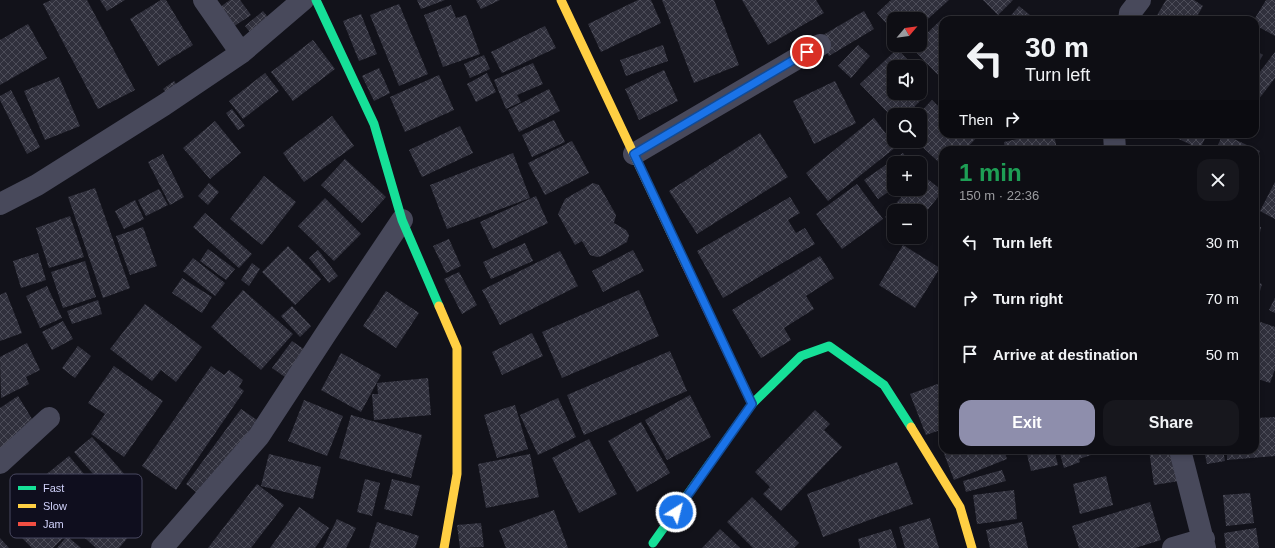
<!DOCTYPE html>
<meta charset="utf-8">
<style>
:root{--surface:#0e0e14;--page:#17171d;--text:#f1f3f6;--muted:#9b9ca0;--line:#2e2e34;--accent:#8e8eac}
body{margin:0;font-family:Helvetica,sans-serif;background:var(--page);color:var(--text);height:100vh;display:flex;flex-direction:column;font-size:15px;white-space:nowrap}
*{box-sizing:border-box;margin:0}
p{font-size:13px;color:var(--muted)}
.icon{flex:none;width:22px;height:22px;fill:none;stroke:currentColor;stroke-width:2;stroke-linecap:round;stroke-linejoin:round}
.map{position:relative;flex:1;overflow:hidden}
.panel{position:absolute;left:939px;top:146px;width:320px;height:308px;display:flex;flex-direction:column;background:var(--surface);border-radius:12px;box-shadow:0 2px 6px #0003,0 0 0 1px var(--line)}
.panel>*{flex:none}
.top-card{position:absolute;left:939px;top:16px;width:320px;height:122px;border-radius:12px;box-shadow:0 2px 6px #0003,0 0 0 1px var(--line);background:#0e0e14;color:var(--text);overflow:hidden}
.needle{width:26px;rotate:61deg}
.controls{position:absolute;left:887px;top:12px;display:grid;gap:8px}
.controls a{display:grid;place-items:center;width:40px;height:40px;border-radius:8px;background:var(--surface);box-shadow:0 2px 6px #0003,0 0 0 1px var(--line);font-size:20px}
.pin{position:absolute;display:grid;place-items:center;width:34px;height:34px;color:#fff;margin:-17px;border:2px solid #fff;border-radius:50%;box-shadow:0 1px 4px #0007}
.me{position:absolute;width:44px;margin:-22px;rotate:36deg;stroke-linejoin:round;filter:drop-shadow(0 0 3px #0008)}
.turn{display:flex;align-items:center;gap:14px;height:84px;padding:0 20px;font-size:18px}
.turn .icon{width:52px;height:52px;stroke-width:2.5}
.turn b{display:block;font-size:28px;line-height:34px}
.then{display:flex;align-items:center;height:38px;padding:0 20px;background:#0003;gap:8px;font-size:15px}
.round{display:grid;place-items:center;flex:none;width:42px;height:42px;border-radius:12px;background:var(--page)}
.headline{display:flex;align-items:center;justify-content:space-between;height:68px;padding:0 20px}
h1{font-size:24px;font-weight:700;line-height:30px;color:#1e9e55}
.button{display:flex;gap:8px;margin-top:auto;padding:8px 20px}
.button a{flex:1;height:46px;border-radius:12px;background:var(--accent);color:#fff;font-size:16px;font-weight:700;line-height:46px;text-align:center}
.button a+a{background:var(--page);color:var(--text)}
ul{padding:0;list-style:none}
li{display:flex;align-items:center;gap:12px;height:56px;padding:0 20px}
li div{flex:1}
li b{display:block;font-size:15px}
li em{font-style:normal}
.map>svg:first-child{display:block}
</style>
<div class="map">
<svg width="1275" height="548" viewBox="0 0 1275 548">
<defs>
<pattern id="building-cross-hatch" width="8" height="8" patternUnits="userSpaceOnUse"><rect width="8" height="8" fill="#30303c"/><path d="M0 0l8 8M0 8l8-8" fill="none" stroke="#4d4d59"/></pattern>
</defs>
<rect width="100%" height="100%" fill="#12121a"/>
<path fill="url(#building-cross-hatch)" d="M 51,0 L 87,0 L 135,90 L 98,109 L 43,4 Z
M 100,0 L 125,0 L 107,11 Z
M 161,0 L 166,0 L 193,45 L 158,66 L 130,19 Z
M 230,0 L 240,0 L 251,15 L 233,27 L 220,7 Z
M 417,0 L 445,0 L 421,9 Z
M 476,0 L 500,0 L 481,9 Z
M 638,0 L 651,0 L 661,23 L 601,52 L 588,24 Z
M 662,0 L 714,0 L 739,65 L 694,83 Z
M 742,0 L 816,0 L 824,13 L 768,45 Z
M 891,0 L 949,0 L 920,26 L 920,19 L 894,19 L 894,32 L 877,13 Z
M 983,0 L 1013,0 L 998,15 Z
M 1166,0 L 1194,0 L 1203,6 L 1195,20 L 1160,20 L 1156,17 Z
M 1266,0 L 1275,0 L 1275,36 L 1255,25 L 1254,20 Z
M 399,4 L 428,74 L 399,86 L 370,15 Z
M 451,5 L 456,18 L 466,15 L 480,54 L 443,67 L 424,15 Z
M 1019,6 L 1036,20 L 1007,20 Z
M 263,11 L 273,24 L 255,39 L 245,26 Z
M 864,11 L 874,29 L 829,56 L 818,38 Z
M 361,14 L 377,54 L 359,61 L 343,21 Z
M 944,17 L 947,20 L 943,20 L 943,80 L 912,48 L 915,45 L 920,45 L 920,40 Z
M 28,24 L 47,58 L 0,85 L 0,40 Z
M 545,26 L 556,48 L 502,73 L 491,52 Z
M 313,40 L 335,69 L 293,101 L 271,72 Z
M 663,45 L 668,61 L 626,76 L 620,60 Z
M 858,45 L 870,56 L 851,78 L 838,66 Z
M 897,49 L 915,67 L 894,67 L 894,93 L 920,93 L 920,87 L 927,94 L 906,115 L 894,115 L 894,119 L 860,84 Z
M 1255,50 L 1263,55 L 1255,68 Z
M 1275,52 L 1275,78 L 1258,100 L 1255,97 L 1255,78 Z
M 484,55 L 490,69 L 470,78 L 464,64 Z
M 533,63 L 543,84 L 517,95 L 521,102 L 506,109 L 494,80 Z
M 379,68 L 390,93 L 374,101 L 362,76 Z
M 664,70 L 678,101 L 639,120 L 625,89 Z
M 265,73 L 279,91 L 243,119 L 229,101 Z
M 487,73 L 496,92 L 476,102 L 467,84 Z
M 439,75 L 454,110 L 405,132 L 390,97 Z
M 59,77 L 80,126 L 45,140 L 24,91 Z
M 174,81 L 181,91 L 172,99 L 163,89 Z
M 835,81 L 856,123 L 814,144 L 793,101 Z
M 549,89 L 560,111 L 519,132 L 508,110 Z
M 11,90 L 40,147 L 27,154 L 0,100 L 0,96 Z
M 932,100 L 938,106 L 942,101 L 943,102 L 943,134 L 980,134 L 965,150 L 943,150 L 943,166 L 916,141 L 920,141 L 920,115 L 918,115 Z
M 232,109 L 245,126 L 238,130 L 226,113 Z
M 332,116 L 354,146 L 304,182 L 283,153 Z
M 874,118 L 896,147 L 828,201 L 806,173 Z
M 554,120 L 565,142 L 532,157 L 522,135 Z
M 215,121 L 241,153 L 210,179 L 183,148 Z
M 460,126 L 473,153 L 422,177 L 409,150 Z
M 760,133 L 788,177 L 697,234 L 669,191 Z
M 1030,134 L 1054,134 L 1057,150 L 1005,150 L 1004,142 L 1030,136 Z
M 1168,134 L 1207,134 L 1200,149 Z
M 1223,134 L 1260,151 L 1255,162 L 1255,150 L 1219,150 L 1216,149 Z
M 572,141 L 589,173 L 545,195 L 528,163 Z
M 513,153 L 530,198 L 447,229 L 430,185 Z
M 903,153 L 910,163 L 894,163 L 894,188 L 878,199 L 864,180 Z
M 163,154 L 184,197 L 170,205 L 148,162 Z
M 345,159 L 386,197 L 362,223 L 321,185 Z
M 921,174 L 943,191 L 920,219 L 920,211 L 894,211 L 894,225 L 885,217 L 908,189 L 920,189 Z
M 264,176 L 296,202 L 262,245 L 230,219 Z
M 1275,182 L 1275,219 L 1260,211 Z
M 209,183 L 219,192 L 208,205 L 198,196 Z
M 593,183 L 599,185 L 616,215 L 614,223 L 626,230 L 629,235 L 627,242 L 602,256 L 597,257 L 590,255 L 582,241 L 575,245 L 558,214 L 565,199 Z
M 857,184 L 883,219 L 842,249 L 816,214 Z
M 95,188 L 130,288 L 103,298 L 68,197 Z
M 159,189 L 168,205 L 146,216 L 138,200 Z
M 536,196 L 548,223 L 493,249 L 480,222 Z
M 790,197 L 800,213 L 788,220 L 796,233 L 805,228 L 815,244 L 723,298 L 697,251 Z
M 325,198 L 361,234 L 334,261 L 298,226 Z
M 135,200 L 144,219 L 124,229 L 115,211 Z
M 205,213 L 252,254 L 239,268 L 193,227 Z
M 70,216 L 84,257 L 49,268 L 36,228 Z
M 1255,226 L 1261,227 L 1256,255 L 1255,255 Z
M 143,227 L 157,266 L 130,275 L 116,236 Z
M 449,239 L 461,266 L 446,273 L 433,246 Z
M 525,243 L 533,261 L 491,279 L 483,262 Z
M 903,245 L 940,268 L 915,308 L 879,285 Z
M 288,246 L 321,279 L 295,305 L 262,272 Z
M 208,249 L 235,269 L 226,280 L 200,261 Z
M 318,250 L 338,276 L 329,283 L 309,258 Z
M 633,250 L 644,271 L 603,292 L 592,271 Z
M 560,251 L 578,286 L 500,325 L 482,290 Z
M 38,253 L 46,280 L 21,288 L 13,261 Z
M 820,256 L 834,278 L 806,296 L 814,309 L 784,328 L 791,340 L 761,358 L 732,310 Z
M 193,258 L 225,283 L 215,296 L 183,271 Z
M 85,261 L 96,297 L 63,308 L 51,272 Z
M 252,263 L 260,269 L 249,286 L 241,280 Z
M 459,272 L 477,305 L 462,314 L 444,279 Z
M 182,278 L 212,297 L 202,313 L 172,293 Z
M 1255,282 L 1262,284 L 1255,309 Z
M 47,286 L 62,318 L 40,328 L 26,296 Z
M 243,290 L 293,334 L 261,370 L 211,327 Z
M 639,290 L 659,336 L 562,378 L 542,332 Z
M 386,291 L 419,313 L 396,348 L 363,326 Z
M 6,292 L 22,333 L 0,341 L 0,295 Z
M 1275,298 L 1275,313 L 1269,310 Z
M 98,300 L 102,314 L 72,324 L 67,311 Z
M 145,304 L 202,347 L 176,382 L 161,370 L 152,381 L 110,349 Z
M 292,306 L 311,326 L 300,337 L 281,316 Z
M 1255,320 L 1275,327 L 1275,369 L 1270,383 L 1255,378 Z
M 63,321 L 73,339 L 52,350 L 42,332 Z
M 532,333 L 543,356 L 502,375 L 492,352 Z
M 292,341 L 305,350 L 285,377 L 272,368 Z
M 27,343 L 40,370 L 26,377 L 29,384 L 1,398 L 0,357 Z
M 78,346 L 91,356 L 75,378 L 62,368 Z
M 670,351 L 687,391 L 584,435 L 567,395 Z
M 341,353 L 381,375 L 361,412 L 321,390 Z
M 114,366 L 163,401 L 124,457 L 91,434 L 105,414 L 88,403 Z
M 211,366 L 224,375 L 229,370 L 243,380 L 239,387 L 244,391 L 176,490 L 142,466 Z
M 428,378 L 431,415 L 374,420 L 372,394 L 378,394 L 377,383 Z
M 943,382 L 943,429 L 926,435 L 910,394 Z
M 690,395 L 711,437 L 667,460 L 645,420 Z
M 18,396 L 37,427 L 0,450 L 0,408 Z
M 558,398 L 576,437 L 538,455 L 520,415 Z
M 304,400 L 343,416 L 327,456 L 288,441 Z
M 515,405 L 528,449 L 497,458 L 484,415 Z
M 241,409 L 257,420 L 201,496 L 186,484 Z
M 815,410 L 830,424 L 824,430 L 842,447 L 781,511 L 763,494 L 770,487 L 755,472 Z
M 351,415 L 422,435 L 411,478 L 339,458 Z
M 1275,417 L 1275,456 L 1227,460 L 1227,450 L 1255,450 L 1255,418 Z
M 641,422 L 670,473 L 637,492 L 608,441 Z
M 92,437 L 126,476 L 108,491 L 74,452 Z
M 589,439 L 617,494 L 579,513 L 552,458 Z
M 943,442 L 943,450 L 1004,450 L 1007,459 L 954,480 L 940,443 Z
M 1026,450 L 1054,450 L 1058,465 L 1031,471 Z
M 1059,450 L 1106,450 L 1079,459 L 1080,462 L 1064,468 Z
M 1149,450 L 1174,450 L 1179,481 L 1154,485 Z
M 1204,450 L 1223,450 L 1225,461 L 1207,464 Z
M 269,454 L 321,467 L 313,499 L 261,486 Z
M 530,454 L 539,497 L 486,508 L 478,464 Z
M 69,456 L 100,493 L 73,515 L 43,477 Z
M 897,462 L 913,504 L 823,537 L 807,494 Z
M 1002,470 L 1006,481 L 966,492 L 963,481 Z
M 1106,476 L 1113,505 L 1080,514 L 1073,484 Z
M 365,479 L 380,483 L 372,516 L 357,512 Z
M 392,479 L 420,486 L 412,516 L 384,509 Z
M 257,484 L 284,505 L 251,548 L 208,548 Z
M 1014,490 L 1017,519 L 977,524 L 973,495 Z
M 42,493 L 75,526 L 53,548 L 32,548 L 10,526 Z
M 1250,493 L 1254,523 L 1226,526 L 1223,495 Z
M 752,497 L 799,543 L 794,548 L 753,548 L 727,522 Z
M 105,499 L 137,527 L 119,548 L 96,548 L 77,531 Z
M 1150,502 L 1161,540 L 1135,548 L 1079,548 L 1072,526 Z
M 299,507 L 329,528 L 315,548 L 270,548 Z
M 554,510 L 568,548 L 506,548 L 499,530 Z
M 930,518 L 939,548 L 905,548 L 899,527 Z
M 337,519 L 356,528 L 346,548 L 323,548 Z
M 377,522 L 419,536 L 415,548 L 369,548 Z
M 1022,522 L 1028,548 L 990,548 L 986,530 Z
M 481,523 L 484,547 L 460,548 L 457,525 Z
M 1256,528 L 1259,548 L 1226,548 L 1224,533 Z
M 720,529 L 740,548 L 702,548 Z
M 891,529 L 897,548 L 860,548 L 858,539 Z
M 67,536 L 81,548 L 57,548 Z
M 0,538 L 9,548 L 0,548 Z"/>
<g fill="none" stroke-linecap="round" stroke-linejoin="round">
<path stroke="#48495b" stroke-width="22" d="M 204,0 L 241,53
M 1129,20 L 1130,13 L 1140,0
M 1114,134 L 1115,150
M 634,154 L 820,45
M 0,204 L 37,185 L 164,105 L 241,53 L 303,0
M 1180,450 L 1205,548
M 0,463 L 49,418
M 162,548 L 259,436 L 327,332 L 402,220
M 1173,548 L 1204,539"/>
<path stroke="#16e098" stroke-width="9" d="M 316,0 L 374,124 L 402,220 L 439,306
M 653,543 L 752,404 L 801,356 L 829,346 L 884,385 L 911,427"/>
<path stroke="#ffcf43" stroke-width="9" d="M 561,0 L 686,265
M 439,306 L 457,348 L 457,474 L 444,548
M 911,427 L 960,507 L 972,548"/>
<path stroke="#f24e42" stroke-width="9" d="M 686,265 L 752,404"/>
</g>
<g fill="none" stroke-linecap="round" stroke-linejoin="round">
<defs>
<path id="route" d="M 676,512 L 752,404 L 634,154 L 807,52"/>
</defs>
<use href="#route" stroke="#114b97" stroke-width="10"/>
<use href="#route" stroke="#1a73e8" stroke-width="7"/>
</g>
<rect x="10" y="474" width="132" height="64" rx="6" fill="#0f0e1e" stroke="#494860" stroke-width="1"/>
<rect x="18" y="486" width="18" height="4" fill="#16e098"/>
<rect x="18" y="504" width="18" height="4" fill="#ffcf43"/>
<rect x="18" y="522" width="18" height="4" fill="#f24e42"/>
<g font-size="11" fill="#d0d1fa">
<text x="43" y="492">Fast</text>
<text x="43" y="510">Slow</text>
<text x="43" y="528">Jam</text>
</g>
</svg>
<div class="controls">
<a><svg class="needle" viewBox="-14 -14 28 28"><path d="M0-13l5 13h-10z" fill="#e53935"/><path d="M0 13l5-13h-10z" fill="#9b9ca0"/></svg></a>
<a><svg class="icon" aria-label="sound" viewBox="0 0 24 24"><path d="M4 9h4l5-4v14l-5-4H4zM17 9q2 3 0 6"/></svg></a>
<a><svg class="icon" aria-label="search" viewBox="0 0 24 24"><circle cx="10" cy="10" r="6"/><path d="M15 15l6 6"/></svg></a>
<a>+</a>
<a>−</a>
</div>
<div class="pin" style="left:807px;top:52px;background:#d93025"><svg class="icon" aria-label="arrive" viewBox="0 0 24 24"><path d="M6 21V4h12l-3 4 3 4H6"/></svg></div>
<svg class="me" style="left:676px;top:512px" viewBox="-20 -20 40 40"><circle r="17" fill="#1a73e8" stroke="#fff" stroke-width="3"/><path d="M0-11L8 9 0 5-8 9z" fill="#fff"/></svg>
<div class="top-card">
<div class="turn"><svg class="icon" aria-label="left" viewBox="0 0 24 24"><path d="M17 20v-9H6M10 6l-5 5 5 5"/></svg><div><b>30 m</b>Turn left</div></div>
<div class="then">Then<svg class="icon" aria-label="right" viewBox="0 0 24 24"><path d="M7 20v-9h11M14 6l5 5-5 5"/></svg></div>
</div>
<section class="panel">
<div class="headline"><div><h1>1 min</h1><p>150 m · 22:36</p></div><a class="round"><svg class="icon" aria-label="close" viewBox="0 0 24 24"><path d="M6 6l12 12M18 6L6 18"/></svg></a></div>
<ul>
<li><svg class="icon" aria-label="left" viewBox="0 0 24 24"><path d="M17 20v-9H6M10 6l-5 5 5 5"/></svg><div><b>Turn left</b></div><em>30 m</em></li>
<li><svg class="icon" aria-label="right" viewBox="0 0 24 24"><path d="M7 20v-9h11M14 6l5 5-5 5"/></svg><div><b>Turn right</b></div><em>70 m</em></li>
<li><svg class="icon" aria-label="arrive" viewBox="0 0 24 24"><path d="M6 21V4h12l-3 4 3 4H6"/></svg><div><b>Arrive at destination</b></div><em>50 m</em></li>
</ul>
<div class="button"><a>Exit</a><a>Share</a></div>
</section>
</div>
